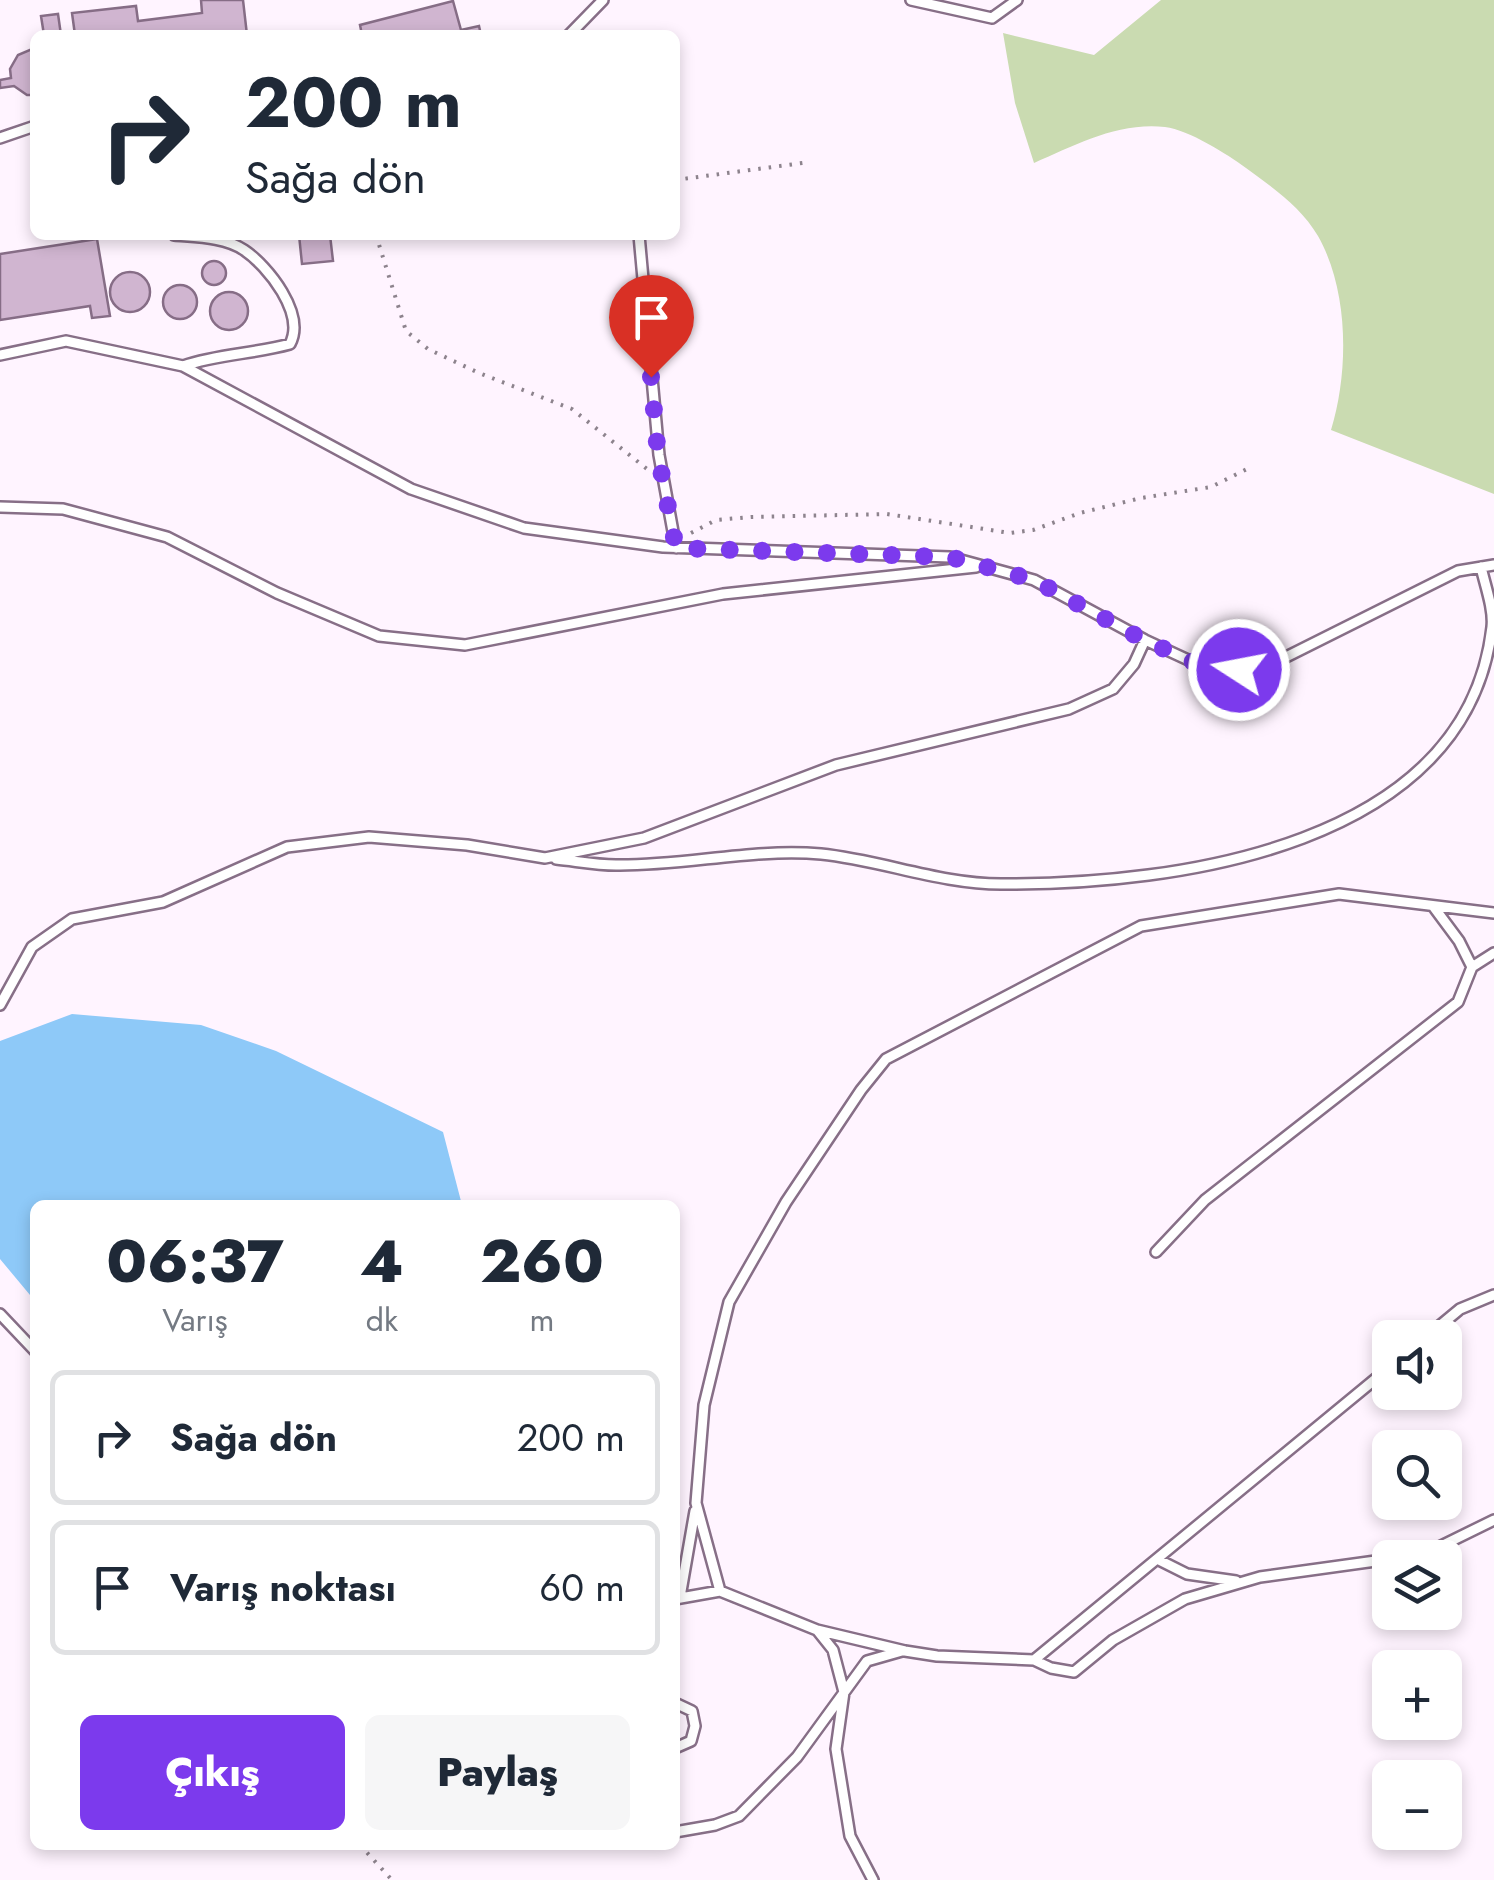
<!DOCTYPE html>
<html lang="tr">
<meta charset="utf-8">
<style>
:root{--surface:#fff;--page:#f6f6f7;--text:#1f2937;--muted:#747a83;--line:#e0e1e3;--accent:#7c3aed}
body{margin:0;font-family:Jost,sans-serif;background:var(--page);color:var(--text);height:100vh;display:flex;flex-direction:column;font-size:38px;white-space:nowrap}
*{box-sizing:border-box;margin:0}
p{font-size:32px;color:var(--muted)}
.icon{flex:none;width:55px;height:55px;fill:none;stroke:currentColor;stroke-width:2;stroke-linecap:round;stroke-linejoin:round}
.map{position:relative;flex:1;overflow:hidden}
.panel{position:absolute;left:30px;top:1200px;width:650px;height:650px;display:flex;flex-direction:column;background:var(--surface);border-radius:15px;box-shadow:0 5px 15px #0003}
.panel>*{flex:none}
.guide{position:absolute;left:30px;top:30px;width:650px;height:210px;border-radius:15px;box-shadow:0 5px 15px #0003;background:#fff;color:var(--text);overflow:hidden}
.buttons{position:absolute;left:1372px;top:1320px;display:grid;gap:20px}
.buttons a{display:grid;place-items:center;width:90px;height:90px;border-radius:15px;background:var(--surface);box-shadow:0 5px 15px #0003;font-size:50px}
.pin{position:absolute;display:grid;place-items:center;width:85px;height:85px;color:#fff;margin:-102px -42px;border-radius:50% 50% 50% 0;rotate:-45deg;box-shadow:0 0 10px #0007}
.pin .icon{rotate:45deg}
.me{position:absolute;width:110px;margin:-55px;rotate:281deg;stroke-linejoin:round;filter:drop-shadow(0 0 8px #0008)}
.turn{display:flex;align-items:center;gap:35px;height:210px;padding:0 50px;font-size:45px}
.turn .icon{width:130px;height:130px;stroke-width:2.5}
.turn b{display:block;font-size:70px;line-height:85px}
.eta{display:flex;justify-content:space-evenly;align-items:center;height:170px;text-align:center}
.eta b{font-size:60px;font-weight:800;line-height:70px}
.cta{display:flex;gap:20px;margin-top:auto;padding:20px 50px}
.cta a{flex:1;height:115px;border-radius:15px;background:var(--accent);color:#fff;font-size:40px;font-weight:800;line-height:115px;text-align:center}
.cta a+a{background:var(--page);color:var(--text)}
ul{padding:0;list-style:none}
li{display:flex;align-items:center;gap:30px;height:135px;margin:0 20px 15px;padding:0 30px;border:5px solid var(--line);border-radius:15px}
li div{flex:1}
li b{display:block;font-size:38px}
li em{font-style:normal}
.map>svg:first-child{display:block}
</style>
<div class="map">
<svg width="1494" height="1880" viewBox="0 0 1494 1880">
<rect width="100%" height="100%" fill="#fff4ff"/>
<path fill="#cadbb1" d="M 1161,0 L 1494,0 L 1494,494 L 1331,430 C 1349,371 1349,291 1318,236 C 1301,207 1272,187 1246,168 C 1227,154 1189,130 1165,127 C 1117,122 1076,145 1034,163 L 1015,103 L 1003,33 L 1094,55 Z"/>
<path fill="#8ec9f8" d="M 72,1014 L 201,1025 L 276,1051 L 443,1132 L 462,1205 L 35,1205 L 35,1301 L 0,1259 L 0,1041 Z"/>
<path fill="#d0b5d0" stroke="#866d86" stroke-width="2.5" d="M 201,0 L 243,0 L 247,35 L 75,35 L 72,13 L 136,6 L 138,21 L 202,13 Z
M 453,1 L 461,30 L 479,26 L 481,35 L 362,35 L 360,25 Z
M 58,14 L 61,35 L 44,35 L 41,16 Z
M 32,49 L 35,50 L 35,95 L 27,95 L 14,86 L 0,88 L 0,80 L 11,78 L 10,69 L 18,55 Z
M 299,235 L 330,235 L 333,261 L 302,264 Z
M 97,239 L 110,316 L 92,318 L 90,306 L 0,320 L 0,254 Z
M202 273a12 12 0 1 1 24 0a12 12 0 1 1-24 0Z
M110 292a20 20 0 1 1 40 0a20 20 0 1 1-40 0Z
M163 302a17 17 0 1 1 34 0a17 17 0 1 1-34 0Z
M210 311a19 19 0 1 1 38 0a19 19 0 1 1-38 0Z"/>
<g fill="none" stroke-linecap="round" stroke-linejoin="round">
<defs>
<path id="lane" d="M 911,0 L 992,18 L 1017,0
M 569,35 L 603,0
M 0,138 L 32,127
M 174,235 C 196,237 225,237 244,250 C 268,266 306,314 290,344 C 254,354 218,354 183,366
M 639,235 L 659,455 L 676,548
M 0,355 L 66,341 L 183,366 L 411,489 L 524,528 L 663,547 L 950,557 L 1034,580 L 1145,640 L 1197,664 L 1239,670 L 1282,659 L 1458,571 L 1494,565
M 0,507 L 63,509 L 167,537 L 277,593 L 379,636 L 465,645 L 723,594 L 976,567
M 556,859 C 576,861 596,865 616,865 C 685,866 752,848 821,854 C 881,860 940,884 1001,884 C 1177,885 1467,846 1492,627 C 1494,609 1485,585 1481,567
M 1472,967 L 1494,953
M 0,1005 L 32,947 L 72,919 L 163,902 L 287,847 L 369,837 L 467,845 L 545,858 L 644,838 L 836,765 L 1069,709 L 1113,689 L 1134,664 L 1145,640
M 1156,1252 L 1205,1200 L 1458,1002 L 1472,967 L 1459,941 L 1433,906
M 0,1314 L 35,1351
M 1425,1338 L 1460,1309 L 1494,1295
M 1394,1558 L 1439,1547 L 1494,1520
M 1159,1560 L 1187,1574 L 1236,1581
M 720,1591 L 696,1503 L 704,1405 L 729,1302 L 786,1202 L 861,1090 L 886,1059 L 1141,926 L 1339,894 L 1494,913
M 680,1597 L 695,1511
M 675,1599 L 720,1591 L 817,1630 L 905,1651 L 937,1656 L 1034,1660 L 1051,1668 L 1074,1672 L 1113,1640 L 1185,1599 L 1260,1577 L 1390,1559
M 817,1630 L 833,1650 L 844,1692 L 836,1749 L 850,1836 L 873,1880
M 1034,1660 L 1390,1367
M 675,1703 L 692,1711 L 695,1726 L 691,1741 L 675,1748
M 675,1832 L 715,1825 L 739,1816 L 797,1757 L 867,1661 L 902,1651"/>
</defs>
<use href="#lane" stroke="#876f87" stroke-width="14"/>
<path stroke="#8d838d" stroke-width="4" stroke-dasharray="2.5 8" stroke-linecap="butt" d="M 675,180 L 810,162
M 376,235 L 406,331 L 428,349 L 479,373 L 572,409 L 647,469
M 691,533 L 716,520 L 751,517 L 887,514 L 1010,533 L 1033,530 L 1080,513 L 1141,498 L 1211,487 L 1247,469
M 360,1845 L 392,1880"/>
<use href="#lane" stroke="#fff" stroke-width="9"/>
</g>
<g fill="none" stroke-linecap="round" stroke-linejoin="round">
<path stroke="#7c3aed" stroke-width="18" stroke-dasharray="0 32.4" d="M 651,377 L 658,455 L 676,548 L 950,557 L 1034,580 L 1144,640 L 1198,664 L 1239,670"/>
</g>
</svg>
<div class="buttons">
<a><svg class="icon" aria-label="sound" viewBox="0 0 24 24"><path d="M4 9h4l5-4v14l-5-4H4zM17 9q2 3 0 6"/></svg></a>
<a><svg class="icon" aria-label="search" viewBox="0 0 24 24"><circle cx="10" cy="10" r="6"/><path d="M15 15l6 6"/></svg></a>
<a><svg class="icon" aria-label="layers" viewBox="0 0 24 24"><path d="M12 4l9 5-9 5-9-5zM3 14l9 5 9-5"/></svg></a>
<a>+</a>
<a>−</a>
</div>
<div class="pin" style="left:651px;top:377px;background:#d93025"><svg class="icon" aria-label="arrive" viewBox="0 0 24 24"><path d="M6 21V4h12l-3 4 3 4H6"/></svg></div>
<svg class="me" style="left:1239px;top:670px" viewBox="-20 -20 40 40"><circle r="17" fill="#7c3aed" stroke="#fff" stroke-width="3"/><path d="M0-11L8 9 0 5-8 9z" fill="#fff"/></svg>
<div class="guide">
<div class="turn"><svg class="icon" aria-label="right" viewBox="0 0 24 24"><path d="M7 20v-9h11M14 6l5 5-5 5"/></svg><div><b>200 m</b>Sağa dön</div></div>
</div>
<section class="panel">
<div class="eta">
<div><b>06:37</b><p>Varış</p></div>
<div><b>4</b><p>dk</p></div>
<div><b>260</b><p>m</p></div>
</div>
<ul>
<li><svg class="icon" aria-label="right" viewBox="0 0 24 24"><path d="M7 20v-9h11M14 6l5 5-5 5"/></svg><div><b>Sağa dön</b></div><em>200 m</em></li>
<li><svg class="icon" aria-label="arrive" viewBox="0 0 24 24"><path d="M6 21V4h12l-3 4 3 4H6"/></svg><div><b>Varış noktası</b></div><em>60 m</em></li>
</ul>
<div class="cta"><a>Çıkış</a><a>Paylaş</a></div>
</section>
</div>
